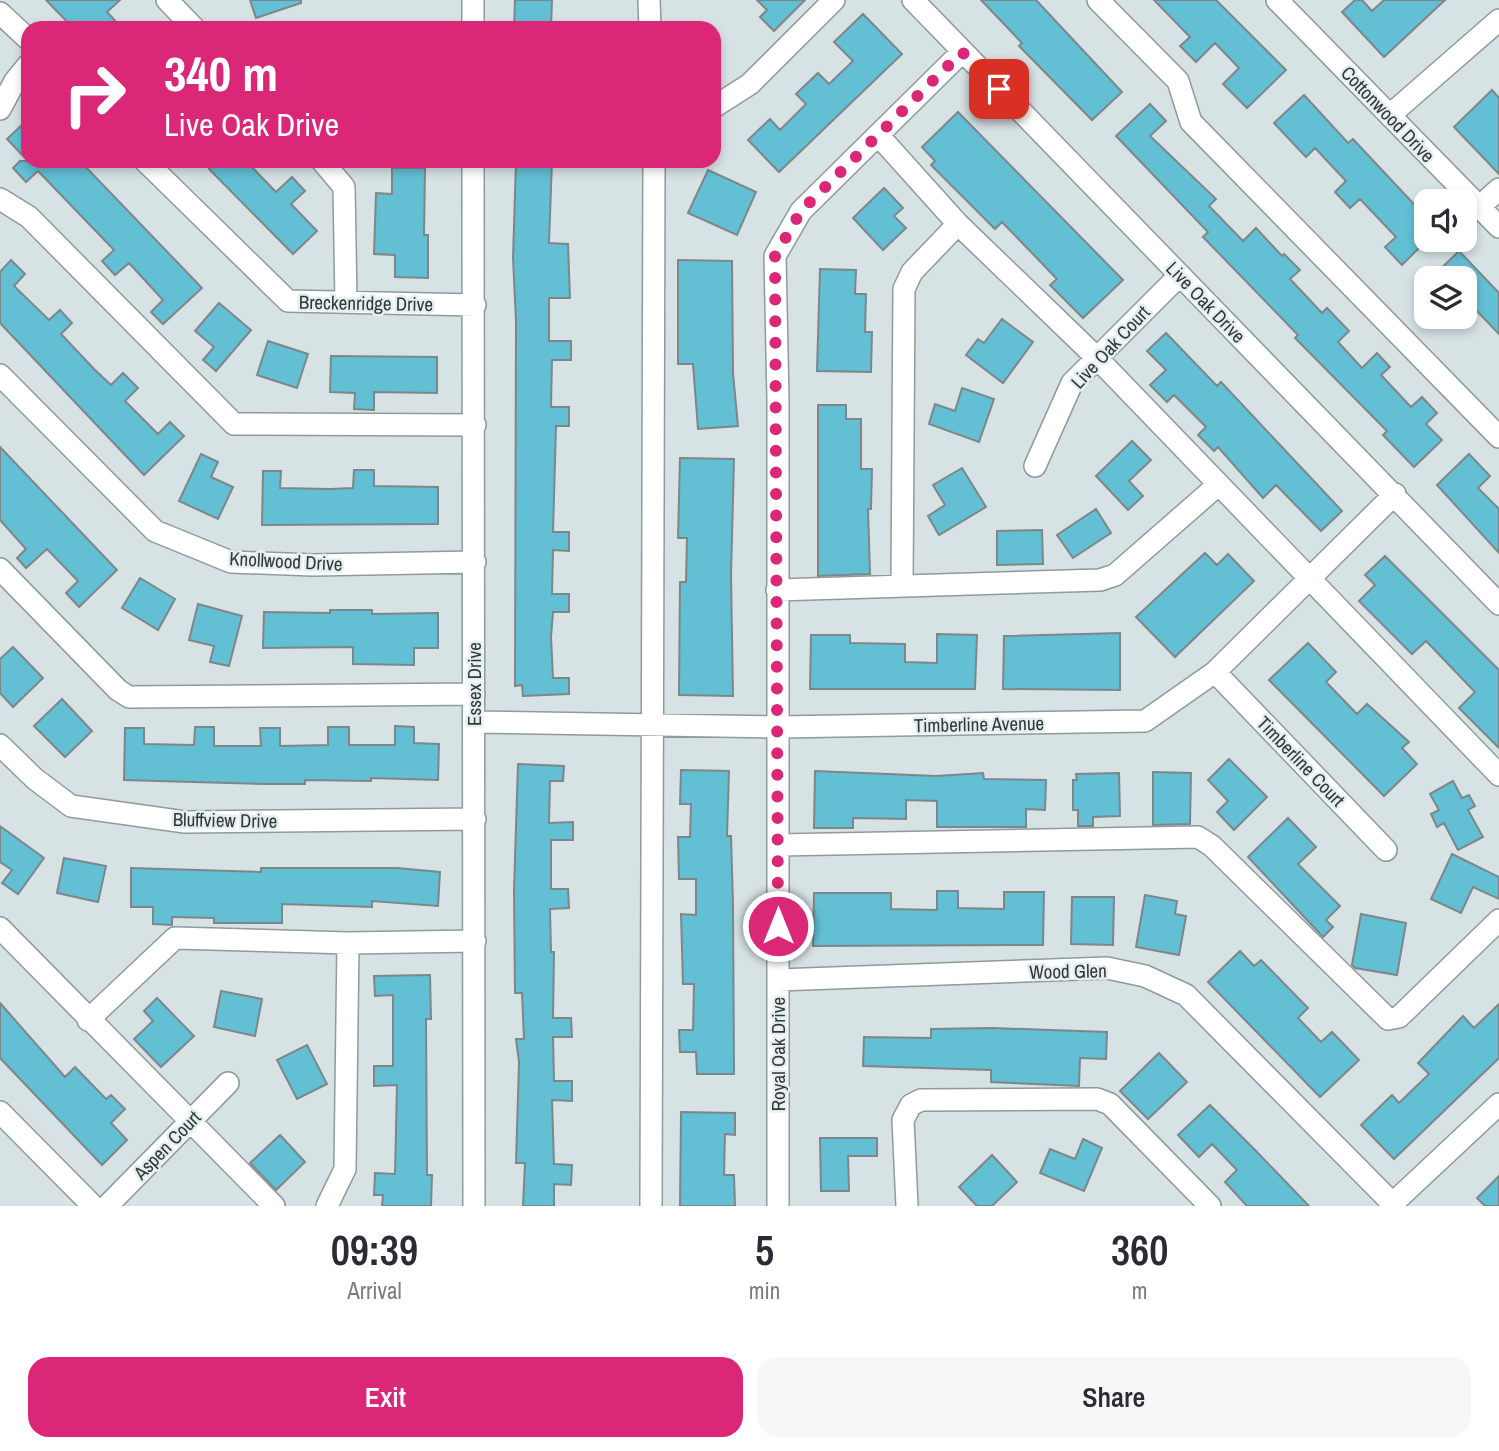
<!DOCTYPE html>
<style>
:root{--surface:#fff;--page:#f7f7f7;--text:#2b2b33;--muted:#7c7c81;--accent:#db2777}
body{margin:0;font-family:"Archivo Narrow",sans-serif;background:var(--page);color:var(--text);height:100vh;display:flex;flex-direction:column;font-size:26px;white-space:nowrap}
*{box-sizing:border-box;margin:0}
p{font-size:23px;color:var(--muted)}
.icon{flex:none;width:38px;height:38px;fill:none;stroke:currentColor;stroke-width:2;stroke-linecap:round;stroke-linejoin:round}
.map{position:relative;height:1206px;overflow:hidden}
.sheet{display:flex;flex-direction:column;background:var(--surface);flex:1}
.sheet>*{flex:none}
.hud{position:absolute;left:21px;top:21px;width:700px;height:147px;border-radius:21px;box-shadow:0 4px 10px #0003;background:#db2777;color:#fff;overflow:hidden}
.fabs{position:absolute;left:1414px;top:189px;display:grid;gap:14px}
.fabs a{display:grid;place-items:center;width:63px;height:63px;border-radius:14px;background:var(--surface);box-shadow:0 4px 10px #0003;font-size:35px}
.pin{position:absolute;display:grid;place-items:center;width:60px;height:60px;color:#fff;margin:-30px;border-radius:14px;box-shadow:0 4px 10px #0006}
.me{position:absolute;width:77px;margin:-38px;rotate:0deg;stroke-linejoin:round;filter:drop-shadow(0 0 5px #0008)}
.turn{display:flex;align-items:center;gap:24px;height:147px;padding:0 28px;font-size:32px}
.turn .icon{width:91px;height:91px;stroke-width:2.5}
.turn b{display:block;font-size:49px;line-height:60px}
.eta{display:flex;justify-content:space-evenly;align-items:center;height:119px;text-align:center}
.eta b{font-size:42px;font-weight:600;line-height:49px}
.cta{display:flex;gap:14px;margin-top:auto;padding:14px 28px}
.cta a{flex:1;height:80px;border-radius:21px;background:var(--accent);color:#fff;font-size:28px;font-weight:600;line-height:80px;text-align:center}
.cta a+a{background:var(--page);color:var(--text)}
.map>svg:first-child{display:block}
</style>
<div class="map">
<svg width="1499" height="1206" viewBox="0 0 1499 1206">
<rect width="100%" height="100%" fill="#d7e2e5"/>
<path fill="#62bfd4" stroke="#7d878a" stroke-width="2" d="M 46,0 L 120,0 L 107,12 L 122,28 L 73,28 Z
M 250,0 L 301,0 L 301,3 L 256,18 Z
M 515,0 L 552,0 L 551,28 L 514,28 Z
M 757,0 L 805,0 L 774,31 L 760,17 L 767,10 Z
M 981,0 L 1036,0 L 1122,92 L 1092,120 L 1019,46 L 1022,43 Z
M 1154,0 L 1216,0 L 1286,70 L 1247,108 L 1223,84 L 1239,68 L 1215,43 L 1196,62 L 1180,46 L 1190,37 Z
M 1355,0 L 1362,0 L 1372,11 L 1384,0 L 1445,0 L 1384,57 L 1342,12 Z
M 863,14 L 902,54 L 779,172 L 748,140 L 770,119 L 780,130 L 806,104 L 796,94 L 818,73 L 829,84 L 853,61 L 834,42 Z
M 1492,90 L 1499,98 L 1499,174 L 1454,127 Z
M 1304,95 L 1348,143 L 1353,139 L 1426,217 L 1426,241 L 1402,265 L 1385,247 L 1396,237 L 1360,199 L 1350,208 L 1335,192 L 1346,181 L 1315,148 L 1306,157 L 1274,123 Z
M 1150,104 L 1166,121 L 1150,136 L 1216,199 L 1209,206 L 1243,241 L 1256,228 L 1282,256 L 1284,254 L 1300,270 L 1290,279 L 1322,313 L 1327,308 L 1349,331 L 1338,342 L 1362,368 L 1377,353 L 1390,367 L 1381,375 L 1411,407 L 1422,397 L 1437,413 L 1426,424 L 1442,440 L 1414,467 L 1383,435 L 1387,431 L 1295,338 L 1298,335 L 1203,237 L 1208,232 L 1116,136 Z
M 958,112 L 1123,280 L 1083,318 L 1050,285 L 1057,279 L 1002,222 L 995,229 L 931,165 L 935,161 L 922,147 Z
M 28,119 L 28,161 L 80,161 L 202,288 L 163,324 L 151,312 L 163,300 L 129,263 L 115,275 L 102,261 L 114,250 L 38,171 L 26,182 L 13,168 L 20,161 L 28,161 L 7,139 Z
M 217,161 L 246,161 L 276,192 L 292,177 L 305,191 L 291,204 L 317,231 L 293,254 L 209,169 Z
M 516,161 L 552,161 L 549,243 L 568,244 L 570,298 L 549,298 L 549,341 L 571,341 L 571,360 L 552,360 L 551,407 L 569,407 L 569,426 L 556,426 L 553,532 L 569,532 L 569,551 L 553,550 L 552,594 L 569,594 L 569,612 L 553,612 L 551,637 L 553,678 L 569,678 L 569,694 L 523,696 L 522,685 L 515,686 L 516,321 L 513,258 Z
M 392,168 L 425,168 L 424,235 L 428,235 L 428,278 L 395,277 L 395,255 L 374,254 L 376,193 L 392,194 Z
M 708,170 L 756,192 L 737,235 L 688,213 Z
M 884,188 L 903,208 L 894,216 L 906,228 L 883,250 L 853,218 Z
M 1459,251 L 1499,293 L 1499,334 L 1474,308 L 1465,317 L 1465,278 L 1431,278 Z
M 11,260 L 25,274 L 14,286 L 49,320 L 60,310 L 72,323 L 61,334 L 94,369 L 111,385 L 123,373 L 138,388 L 125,401 L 158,434 L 170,422 L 184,436 L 144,475 L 0,323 L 0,272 Z
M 678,260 L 732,261 L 733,373 L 738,426 L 698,429 L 693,364 L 678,364 Z
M 820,269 L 856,270 L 855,294 L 866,294 L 865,332 L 872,332 L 871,372 L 817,371 Z
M 219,303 L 251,330 L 216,371 L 203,360 L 214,347 L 195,331 Z
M 1002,319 L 1033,342 L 1003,383 L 966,355 L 978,339 L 984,343 Z
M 1166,333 L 1217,386 L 1221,382 L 1342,511 L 1321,531 L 1276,485 L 1263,498 L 1218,447 L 1214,451 L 1198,435 L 1206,427 L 1174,395 L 1167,402 L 1150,385 L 1166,370 L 1147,351 Z
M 268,341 L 308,354 L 297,388 L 257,375 Z
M 331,356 L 437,357 L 437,393 L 374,392 L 374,410 L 354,409 L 355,393 L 330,392 Z
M 962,388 L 994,399 L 979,442 L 929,424 L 935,404 L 955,411 Z
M 818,405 L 846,405 L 846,419 L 861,419 L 861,469 L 872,469 L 871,509 L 868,509 L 870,574 L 818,576 Z
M 1132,441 L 1151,460 L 1129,481 L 1143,496 L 1128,510 L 1096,476 Z
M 0,447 L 117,570 L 79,607 L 66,593 L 78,581 L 47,549 L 26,568 L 17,558 L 26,549 L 0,520 Z
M 201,454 L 218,462 L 211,477 L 233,487 L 218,519 L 179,501 Z
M 1469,454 L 1490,476 L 1478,488 L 1499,509 L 1499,553 L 1437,485 Z
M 680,458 L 734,459 L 731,575 L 733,696 L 679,695 L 680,582 L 686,582 L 687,538 L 678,538 Z
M 962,468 L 986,507 L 939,535 L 928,516 L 945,505 L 933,485 Z
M 354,470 L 374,470 L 374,486 L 438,487 L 438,524 L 262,525 L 263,471 L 281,471 L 280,488 L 330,489 L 353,488 Z
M 1096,509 L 1111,533 L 1073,558 L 1057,535 Z
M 1042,530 L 1043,564 L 997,565 L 997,531 Z
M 1205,553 L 1217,565 L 1228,554 L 1254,581 L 1175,657 L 1136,617 Z
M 1385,556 L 1499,670 L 1499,748 L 1459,708 L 1475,692 L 1426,641 L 1412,654 L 1359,601 L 1375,585 L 1365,575 Z
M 140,578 L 175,599 L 158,630 L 122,608 Z
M 198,604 L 242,616 L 229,666 L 210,662 L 214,646 L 189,640 Z
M 330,610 L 372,610 L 372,614 L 438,613 L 438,648 L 414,648 L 414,665 L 353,664 L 353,647 L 263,648 L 264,612 L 330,613 Z
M 1120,633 L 1120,690 L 1003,689 L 1004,636 Z
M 937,634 L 977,635 L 975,689 L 810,689 L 811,635 L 850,635 L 850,643 L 905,644 L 905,662 L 937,663 Z
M 1308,643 L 1336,672 L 1326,682 L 1357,714 L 1367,704 L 1409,742 L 1402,748 L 1417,764 L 1384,796 L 1269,680 Z
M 13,647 L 43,678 L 13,707 L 0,693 L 0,659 Z
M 62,699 L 92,731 L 65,757 L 34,726 Z
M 395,726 L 414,727 L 414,743 L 439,744 L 438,780 L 371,778 L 371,781 L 305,780 L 305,784 L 262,784 L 124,780 L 125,728 L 144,728 L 144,744 L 194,745 L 195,727 L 214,727 L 214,746 L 261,746 L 260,728 L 280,728 L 280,746 L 328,745 L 328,727 L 349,727 L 349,745 L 395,745 Z
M 1229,759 L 1267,797 L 1234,830 L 1217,812 L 1228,801 L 1208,780 Z
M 518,764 L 564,766 L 563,781 L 550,781 L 549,823 L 573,822 L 573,840 L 551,840 L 551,889 L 568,889 L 569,908 L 550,909 L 551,952 L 554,952 L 553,1018 L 571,1018 L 572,1037 L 553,1037 L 554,1081 L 572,1081 L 572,1101 L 552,1100 L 554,1164 L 572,1165 L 571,1185 L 554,1184 L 554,1206 L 523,1206 L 525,1163 L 516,1163 L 519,1062 L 516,1039 L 524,1039 L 522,993 L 515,993 L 514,890 Z
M 681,770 L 729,771 L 727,836 L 731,836 L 733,903 L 734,1074 L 697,1074 L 696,1052 L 680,1052 L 679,1030 L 693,1030 L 694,984 L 683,984 L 681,914 L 696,915 L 696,879 L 679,879 L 678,837 L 690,837 L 691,804 L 680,804 Z
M 815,771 L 936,776 L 983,773 L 984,779 L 1046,780 L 1045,810 L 1026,809 L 1026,827 L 937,827 L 937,801 L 906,800 L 906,819 L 853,818 L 853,828 L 814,828 Z
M 1153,772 L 1191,773 L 1190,824 L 1153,825 Z
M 1119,773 L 1120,816 L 1093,817 L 1093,826 L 1078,826 L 1078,810 L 1073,810 L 1073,780 L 1077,780 L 1076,774 Z
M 1453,781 L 1462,798 L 1469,795 L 1475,806 L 1468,810 L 1483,837 L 1458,850 L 1444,823 L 1437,827 L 1431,814 L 1439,810 L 1430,794 Z
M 1288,818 L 1316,847 L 1298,864 L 1340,906 L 1326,920 L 1333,927 L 1323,937 L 1248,857 Z
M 0,826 L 44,858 L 18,894 L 2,883 L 12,870 L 0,862 Z
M 1452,854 L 1499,877 L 1499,899 L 1473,887 L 1461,913 L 1431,899 Z
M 64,858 L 106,866 L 98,902 L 57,893 Z
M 131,868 L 261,872 L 261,868 L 397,868 L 440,872 L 438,906 L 372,901 L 372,907 L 282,904 L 282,923 L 214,923 L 214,918 L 172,917 L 172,925 L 153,924 L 153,907 L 131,907 Z
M 937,891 L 958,891 L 958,908 L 1004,909 L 1004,892 L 1044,892 L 1043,945 L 813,946 L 814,893 L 891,893 L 891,909 L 937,910 Z
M 1145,895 L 1177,901 L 1175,914 L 1186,916 L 1179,955 L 1136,947 Z
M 1072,897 L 1114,897 L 1113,945 L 1071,944 Z
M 1361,914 L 1406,923 L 1397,975 L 1355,968 L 1352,965 Z
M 1240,951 L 1254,966 L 1261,960 L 1308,1008 L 1298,1018 L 1321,1042 L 1332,1032 L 1359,1060 L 1320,1097 L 1208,982 Z
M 430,975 L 431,1019 L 426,1019 L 427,1175 L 432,1175 L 431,1206 L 382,1206 L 383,1195 L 374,1195 L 375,1173 L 395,1174 L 397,1085 L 374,1086 L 374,1066 L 393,1066 L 393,995 L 375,996 L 374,976 Z
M 221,991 L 262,999 L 255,1036 L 214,1027 Z
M 157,998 L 194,1036 L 161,1067 L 134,1039 L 153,1021 L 144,1011 Z
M 0,1003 L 65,1077 L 75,1067 L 106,1099 L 111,1095 L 125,1109 L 111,1123 L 127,1140 L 102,1165 L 0,1058 Z
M 1499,1004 L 1499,1058 L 1394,1159 L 1361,1125 L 1392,1095 L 1399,1103 L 1429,1074 L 1418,1063 L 1463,1016 L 1474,1028 Z
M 992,1028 L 1107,1032 L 1106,1059 L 1080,1058 L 1079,1086 L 991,1082 L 991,1070 L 863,1066 L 864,1037 L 931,1038 L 931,1029 Z
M 307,1045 L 327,1084 L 297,1099 L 277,1060 Z
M 1159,1053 L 1187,1082 L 1148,1119 L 1120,1091 Z
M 1210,1105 L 1257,1152 L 1309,1206 L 1247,1206 L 1225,1182 L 1237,1170 L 1212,1144 L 1199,1157 L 1178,1135 Z
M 681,1112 L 735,1113 L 735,1135 L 725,1134 L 724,1175 L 734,1175 L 735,1206 L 680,1206 Z
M 280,1135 L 305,1162 L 276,1190 L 250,1163 Z
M 820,1138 L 877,1138 L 877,1156 L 848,1156 L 849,1191 L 821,1191 Z
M 1083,1139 L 1102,1148 L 1084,1191 L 1040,1173 L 1050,1149 L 1075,1159 Z
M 992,1155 L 1017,1182 L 992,1206 L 977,1206 L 959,1187 Z
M 1499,1176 L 1499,1206 L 1485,1206 L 1477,1198 Z"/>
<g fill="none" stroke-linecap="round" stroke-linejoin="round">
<defs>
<path id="minor" d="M 167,0 L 194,28
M 649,0 L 650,28
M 913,0 L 1499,604
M 1098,0 L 1178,81 L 1191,122 L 1499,437
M 1277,0 L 1499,227
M 0,13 L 28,39
M 473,28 L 473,0
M 714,107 L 750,84 L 834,0
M 0,109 L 15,81 L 28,65
M 1390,115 L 1499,20
M 878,135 L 958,224 L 1097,358 L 1499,775
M 145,161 L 288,301 L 475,305
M 322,161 L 344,187 L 346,302
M 473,161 L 474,1206
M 0,199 L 29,217 L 234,424 L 475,425
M 1479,207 L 1499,189
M 0,375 L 155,531 L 231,562 L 313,565 L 475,562
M 1035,466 L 1072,383 L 1180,275
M 0,569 L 118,690 L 129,697 L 474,694
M 902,585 L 904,289 L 912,272 L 958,224
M 777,590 L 1100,580 L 1115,575 L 1218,485
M 1215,672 L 1386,850
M 474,722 L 779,727 L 1145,721 L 1215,672 L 1395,494
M 0,745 L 35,779 L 71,806 L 185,822 L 475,819
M 779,845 L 1198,837 L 1212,846 L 1388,1019 L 1399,1017 L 1499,920
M 0,928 L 274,1206
M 778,980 L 1107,968 L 1145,976 L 1186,995 L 1393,1204
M 88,1020 L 175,938 L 348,943 L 475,941
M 0,1112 L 93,1206
M 107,1206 L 228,1083
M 327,1206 L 345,1169 L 348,943
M 651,1206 L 654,161
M 778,1206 L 778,400 L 775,256 L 801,211 L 962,52
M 907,1206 L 903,1120 L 911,1105 L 921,1100 L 1097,1099 L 1110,1104 L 1210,1206
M 1390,1206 L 1499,1104"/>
</defs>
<use href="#minor" stroke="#909a9d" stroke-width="24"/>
<use href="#minor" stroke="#fff" stroke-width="21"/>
</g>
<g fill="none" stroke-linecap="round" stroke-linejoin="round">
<path stroke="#db2777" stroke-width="12" stroke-dasharray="0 21.6" d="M 778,926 L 775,256 L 801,211 L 962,52 L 999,89"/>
</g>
<g text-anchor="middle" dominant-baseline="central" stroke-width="5" stroke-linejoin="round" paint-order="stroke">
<g font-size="19" fill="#333738" stroke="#e4eff2">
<text transform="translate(1388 114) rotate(46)">Cottonwood Drive</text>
<text transform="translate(1206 302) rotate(46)">Live Oak Drive</text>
<text transform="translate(366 303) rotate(1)">Breckenridge Drive</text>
<text transform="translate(1110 347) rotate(-47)">Live Oak Court</text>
<text transform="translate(286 561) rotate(3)">Knollwood Drive</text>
<text transform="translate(474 684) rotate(-90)">Essex Drive</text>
<text transform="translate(979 724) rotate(-1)">Timberline Avenue</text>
<text transform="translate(1301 761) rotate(46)">Timberline Court</text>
<text transform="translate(225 820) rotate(1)">Bluffview Drive</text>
<text transform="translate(1068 971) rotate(-1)">Wood Glen</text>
<text transform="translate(778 1054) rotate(-90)">Royal Oak Drive</text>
<text transform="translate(167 1145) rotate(-46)">Aspen Court</text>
</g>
</g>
</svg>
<div class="fabs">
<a><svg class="icon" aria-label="sound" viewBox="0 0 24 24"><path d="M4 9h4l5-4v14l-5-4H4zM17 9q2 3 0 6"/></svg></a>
<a><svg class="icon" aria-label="layers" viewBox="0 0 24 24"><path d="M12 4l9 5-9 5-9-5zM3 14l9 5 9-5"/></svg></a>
</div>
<div class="pin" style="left:999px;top:89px;background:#d93025"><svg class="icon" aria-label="arrive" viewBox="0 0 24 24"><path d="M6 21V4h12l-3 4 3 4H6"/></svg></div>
<svg class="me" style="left:778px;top:926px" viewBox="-20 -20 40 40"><circle r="17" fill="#db2777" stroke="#fff" stroke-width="3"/><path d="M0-11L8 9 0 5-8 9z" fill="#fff"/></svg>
<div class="hud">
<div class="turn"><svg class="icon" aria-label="right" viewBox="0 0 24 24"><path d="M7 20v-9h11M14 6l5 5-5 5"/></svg><div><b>340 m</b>Live Oak Drive</div></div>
</div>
</div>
<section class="sheet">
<div class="eta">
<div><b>09:39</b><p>Arrival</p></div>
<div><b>5</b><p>min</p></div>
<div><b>360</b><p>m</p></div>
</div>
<div class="cta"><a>Exit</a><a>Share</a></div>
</section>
